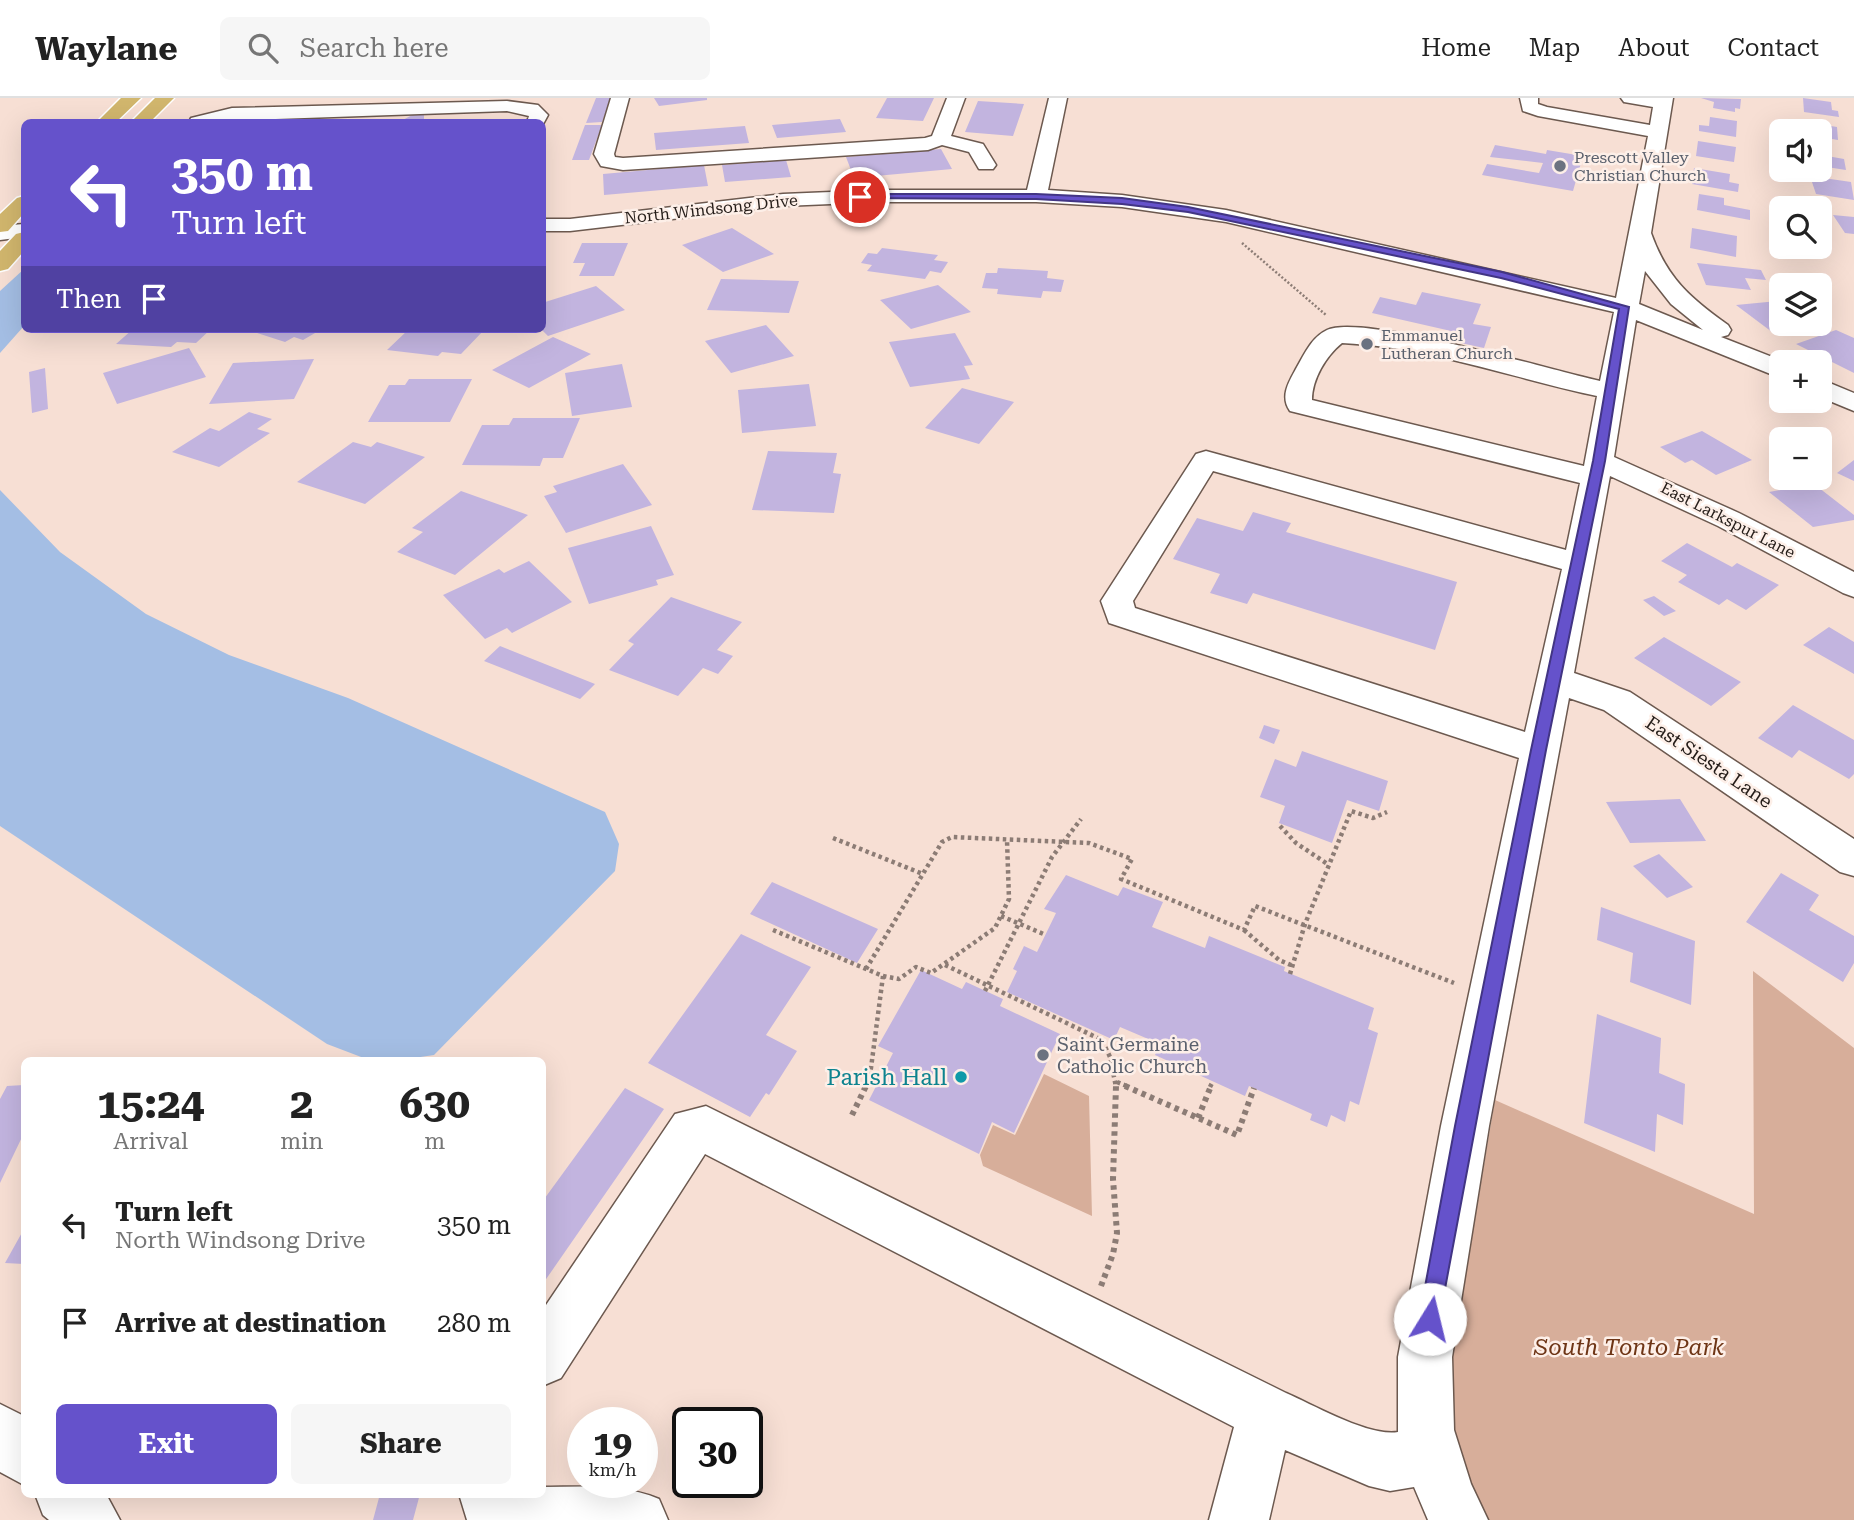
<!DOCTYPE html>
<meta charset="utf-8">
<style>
:root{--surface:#fff;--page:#f6f6f6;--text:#222;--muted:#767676;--line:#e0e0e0;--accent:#6552cb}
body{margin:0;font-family:"Roboto Serif",serif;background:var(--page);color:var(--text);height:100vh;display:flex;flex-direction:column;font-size:26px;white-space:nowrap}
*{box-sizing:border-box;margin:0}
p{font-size:23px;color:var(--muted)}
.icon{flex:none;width:38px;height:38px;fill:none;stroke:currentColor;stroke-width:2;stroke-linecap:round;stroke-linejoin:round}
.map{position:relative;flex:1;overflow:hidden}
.sheet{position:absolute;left:21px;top:959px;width:525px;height:441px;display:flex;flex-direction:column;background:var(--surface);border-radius:10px;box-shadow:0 7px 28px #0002}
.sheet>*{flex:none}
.guide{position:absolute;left:21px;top:21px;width:525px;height:214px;border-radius:10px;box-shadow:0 7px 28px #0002;background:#6552cb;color:#fff;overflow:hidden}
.buttons{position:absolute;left:1769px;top:21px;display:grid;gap:14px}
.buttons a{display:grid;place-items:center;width:63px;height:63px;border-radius:10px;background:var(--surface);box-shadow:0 7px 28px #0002;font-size:35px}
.speed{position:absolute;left:567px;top:1309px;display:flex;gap:14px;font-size:35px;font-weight:700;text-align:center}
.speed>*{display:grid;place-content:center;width:91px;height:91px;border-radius:50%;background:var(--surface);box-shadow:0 7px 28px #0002;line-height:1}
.speed small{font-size:18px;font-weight:400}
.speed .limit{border:4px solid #111;border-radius:10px;background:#fff;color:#111}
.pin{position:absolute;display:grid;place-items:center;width:60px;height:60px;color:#fff;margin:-30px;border:4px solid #fff;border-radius:50%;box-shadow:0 2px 7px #0007}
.me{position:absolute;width:77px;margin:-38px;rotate:9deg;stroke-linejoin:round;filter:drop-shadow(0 0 5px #0008)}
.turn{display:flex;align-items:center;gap:24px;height:147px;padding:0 35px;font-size:32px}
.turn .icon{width:91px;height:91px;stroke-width:2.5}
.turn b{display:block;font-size:49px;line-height:60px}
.then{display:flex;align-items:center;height:66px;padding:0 35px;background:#0003;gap:14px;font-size:26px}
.eta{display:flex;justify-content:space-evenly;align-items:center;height:119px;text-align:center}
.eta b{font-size:42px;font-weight:700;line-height:49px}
.primary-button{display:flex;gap:14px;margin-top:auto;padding:14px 35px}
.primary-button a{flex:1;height:80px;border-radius:10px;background:var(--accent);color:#fff;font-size:28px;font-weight:700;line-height:80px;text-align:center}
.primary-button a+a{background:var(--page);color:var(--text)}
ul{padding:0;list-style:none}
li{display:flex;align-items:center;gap:21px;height:98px;padding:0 35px}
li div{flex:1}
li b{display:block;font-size:26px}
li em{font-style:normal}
header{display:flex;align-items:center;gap:42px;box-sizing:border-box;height:98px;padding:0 35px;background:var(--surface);border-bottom:2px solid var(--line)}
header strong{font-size:33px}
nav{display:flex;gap:38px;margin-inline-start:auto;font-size:24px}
.search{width:490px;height:63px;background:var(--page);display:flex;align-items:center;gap:18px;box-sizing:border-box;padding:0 24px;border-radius:10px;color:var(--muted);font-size:26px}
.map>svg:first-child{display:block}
</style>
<header>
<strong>Waylane</strong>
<div class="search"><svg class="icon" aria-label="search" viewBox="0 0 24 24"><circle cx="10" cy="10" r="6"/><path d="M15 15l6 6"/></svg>Search here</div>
<nav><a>Home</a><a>Map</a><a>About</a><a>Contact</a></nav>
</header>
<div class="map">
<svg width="1854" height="1422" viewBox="0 0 1854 1422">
<rect width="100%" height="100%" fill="#f7dfd4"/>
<path fill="#d7ae9a" d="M 1753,873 L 1854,950 L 1854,1422 L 1482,1422 L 1444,1303 L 1495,1002 L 1754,1116 Z
M 1044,976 L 1089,998 L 1092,1118 L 983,1068 L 980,1057 L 993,1027 L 1015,1037 Z"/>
<path fill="#a4bee4" d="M 24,171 L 24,228 L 0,255 L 0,193 Z
M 0,392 L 60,454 L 146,516 L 229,557 L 348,600 L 605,714 L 619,746 L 615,773 L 434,957 L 400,962 L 369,962 L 327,946 L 0,728 Z"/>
<path fill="#c2b4df" d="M 596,0 L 611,0 L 602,24 L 586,25 Z
M 654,0 L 707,0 L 707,2 L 659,8 Z
M 887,0 L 934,0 L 923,23 L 876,20 Z
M 1701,0 L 1741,1 L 1740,11 L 1735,10 L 1735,14 L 1713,10 L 1714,4 Z
M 1803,0 L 1831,4 L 1832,12 L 1838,13 L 1839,19 L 1804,14 Z
M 978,3 L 1024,6 L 1013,38 L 965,34 Z
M 416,15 L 424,15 L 424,21 L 435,24 L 399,24 Z
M 1710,19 L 1737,23 L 1736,39 L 1699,33 L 1699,27 L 1709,28 Z
M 840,21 L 846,34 L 777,40 L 772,27 Z
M 1800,23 L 1837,29 L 1838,42 L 1820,39 L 1820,33 L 1789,33 L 1789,28 L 1801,29 Z
M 585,27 L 602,27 L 589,62 L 572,62 Z
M 745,28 L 749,45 L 656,52 L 654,35 Z
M 1698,43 L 1736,49 L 1734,64 L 1696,58 Z
M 1495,47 L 1546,56 L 1547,52 L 1583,58 L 1573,93 L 1482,77 L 1487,66 L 1539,75 L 1543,65 L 1490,59 Z
M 1820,48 L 1825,49 L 1827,58 L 1844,61 L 1846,72 L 1820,68 Z
M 941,51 L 952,71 L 854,80 L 846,59 Z
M 786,62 L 791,79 L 725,84 L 722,67 Z
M 704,67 L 708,88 L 604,97 L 603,76 Z
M 1694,70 L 1730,76 L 1729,84 L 1739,86 L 1738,94 L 1692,86 Z
M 1810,78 L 1851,84 L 1854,102 L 1816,96 Z
M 1699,96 L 1724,100 L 1724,107 L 1750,112 L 1750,122 L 1697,112 Z
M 1833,117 L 1854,119 L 1854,136 L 1845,135 Z
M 732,130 L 774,156 L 723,174 L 682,147 Z
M 1692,130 L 1737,138 L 1736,159 L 1690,150 Z
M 582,145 L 628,145 L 614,178 L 579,178 L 585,165 L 573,165 Z
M 882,150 L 938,157 L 934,162 L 948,164 L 941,175 L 930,173 L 925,181 L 867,173 L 872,167 L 861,165 L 868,155 L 877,156 Z
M 1697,165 L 1761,172 L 1766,182 L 1745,180 L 1751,192 L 1706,187 Z
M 998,170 L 1048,173 L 1047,180 L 1064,182 L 1061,194 L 1043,193 L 1041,200 L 997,196 L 998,191 L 982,190 L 986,175 L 997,175 Z
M 721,181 L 799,183 L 789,215 L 707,212 Z
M 938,187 L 971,214 L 911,231 L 880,202 Z
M 596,188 L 625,212 L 548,238 L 542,232 L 542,205 Z
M 1422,194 L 1481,206 L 1473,226 L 1491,229 L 1484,250 L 1447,242 L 1451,233 L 1372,215 L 1380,199 L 1416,207 Z
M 1778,203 L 1782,206 L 1782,226 L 1808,226 L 1814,230 L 1772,234 L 1736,207 Z
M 766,227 L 794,258 L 731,275 L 705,243 Z
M 133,231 L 211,231 L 196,245 L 177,244 L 171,249 L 116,246 Z
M 255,231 L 322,231 L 303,242 L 294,239 L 285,244 L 251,233 Z
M 409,231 L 485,231 L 461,256 L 442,254 L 438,258 L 387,252 Z
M 1836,232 L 1854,240 L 1854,275 L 1796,246 Z
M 955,235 L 973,267 L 964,268 L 970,281 L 910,289 L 889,244 Z
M 553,239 L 591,256 L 529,290 L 492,272 Z
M 189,250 L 206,279 L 117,306 L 103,275 Z
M 314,261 L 294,301 L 209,306 L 233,265 Z
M 622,266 L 632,309 L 572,318 L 565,275 Z
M 45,270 L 48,311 L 32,315 L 29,274 Z
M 409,281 L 472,281 L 450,324 L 368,324 L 389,287 L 405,287 Z
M 809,286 L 816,328 L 742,335 L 738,292 Z
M 962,290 L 1014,304 L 979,346 L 925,330 Z
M 249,314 L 272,321 L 257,331 L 270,335 L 219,369 L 172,354 L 210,330 L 219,333 Z
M 513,320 L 580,320 L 563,360 L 543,360 L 540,368 L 462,367 L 482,327 L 509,327 Z
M 1702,333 L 1752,362 L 1716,377 L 1692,362 L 1685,365 L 1660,349 Z
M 353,344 L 371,349 L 377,344 L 425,359 L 365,406 L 297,384 Z
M 768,353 L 837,355 L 833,375 L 841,376 L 834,415 L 752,412 Z
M 1854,362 L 1854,383 L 1837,375 Z
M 623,366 L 652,407 L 566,435 L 544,398 L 557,394 L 553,388 Z
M 1814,386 L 1854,417 L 1854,422 L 1813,429 L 1769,394 Z
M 461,393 L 528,417 L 455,477 L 397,454 L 423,434 L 412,430 Z
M 1253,414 L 1291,425 L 1286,434 L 1457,484 L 1435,552 L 1253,495 L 1247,506 L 1210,495 L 1220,476 L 1173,461 L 1197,420 L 1243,433 Z
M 651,428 L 674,477 L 656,482 L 658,487 L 589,506 L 568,450 Z
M 1687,445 L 1732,469 L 1737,465 L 1779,487 L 1746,512 L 1727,501 L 1719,507 L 1678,484 L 1687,477 L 1661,463 Z
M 529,463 L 572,504 L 512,535 L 507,530 L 485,541 L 443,497 L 499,471 L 504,475 Z
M 1654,498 L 1676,513 L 1664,518 L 1643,502 Z
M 671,499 L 742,524 L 717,552 L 733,558 L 718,576 L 703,570 L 678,598 L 609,572 L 634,546 L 628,543 Z
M 1829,529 L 1854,544 L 1854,576 L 1803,547 Z
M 1664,539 L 1741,584 L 1711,608 L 1634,560 Z
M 500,548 L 595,586 L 580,601 L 484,563 Z
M 1793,607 L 1854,642 L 1854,676 L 1849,681 L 1799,652 L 1792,660 L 1758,640 Z
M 1264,627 L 1280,632 L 1274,646 L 1259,640 Z
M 1302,653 L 1388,683 L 1379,713 L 1347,702 L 1332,745 L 1279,725 L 1285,708 L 1260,699 L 1275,661 L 1296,669 Z
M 1680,701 L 1706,743 L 1630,745 L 1606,704 Z
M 1659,756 L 1693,789 L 1667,800 L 1633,768 Z
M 1781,775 L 1819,797 L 1809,812 L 1854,838 L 1854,865 L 1843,884 L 1746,824 Z
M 1066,777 L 1118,798 L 1123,789 L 1163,804 L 1152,829 L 1205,850 L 1209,838 L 1285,869 L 1284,873 L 1374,910 L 1368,931 L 1378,935 L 1359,1007 L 1350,1003 L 1345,1024 L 1331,1017 L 1327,1029 L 1310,1022 L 1312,1016 L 1249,988 L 1245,998 L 1155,957 L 1160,946 L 1120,929 L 1114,942 L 1007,894 L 1017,873 L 1013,871 L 1024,848 L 1037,854 L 1056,815 L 1044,811 Z
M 772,784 L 878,831 L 857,865 L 750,816 Z
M 1601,809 L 1695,843 L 1691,907 L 1630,884 L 1633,855 L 1597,842 Z
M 741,836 L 811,869 L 766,937 L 797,953 L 769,997 L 766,995 L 750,1019 L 648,965 Z
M 921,872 L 962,891 L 966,884 L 1003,901 L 1000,908 L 1060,936 L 1014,1035 L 992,1024 L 979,1056 L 869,1002 L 893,955 L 878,948 Z
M 1597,916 L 1661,940 L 1659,975 L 1685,986 L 1683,1027 L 1657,1016 L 1655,1054 L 1584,1025 Z
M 24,987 L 24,1035 L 0,1085 L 0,1001 L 7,988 Z
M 625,990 L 664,1011 L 542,1187 L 542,1104 Z
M 24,1131 L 24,1166 L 5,1165 Z
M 380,1396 L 420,1396 L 413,1422 L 373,1422 Z"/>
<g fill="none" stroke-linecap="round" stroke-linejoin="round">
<defs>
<path id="minor" d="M 611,0 L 629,0 L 614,56 L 615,59 L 623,60 L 925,40 L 932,38 L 947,0 L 965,0 L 951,38 L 983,46 L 996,67 L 993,71 L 979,71 L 969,54 L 942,47 L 928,52 L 623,72 L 601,68 L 594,56 Z
M 1049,0 L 1067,0 L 1048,92 L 1122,97 L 1226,112 L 1616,200 L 1648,38 L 1538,18 L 1523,13 L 1520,0 L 1538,0 L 1538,6 L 1547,9 L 1650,27 L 1653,9 L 1624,4 L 1621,0 L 1673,0 L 1651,135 C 1667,180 1690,200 1728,227 L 1731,232 L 1728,237 L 1721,239 L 1785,264 L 1782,264 L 1782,280 L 1773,277 L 1636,222 L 1614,359 L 1739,415 L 1854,474 L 1854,499 L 1843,495 L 1718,428 L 1610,378 L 1574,575 L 1630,594 L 1854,741 L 1854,778 L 1840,774 L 1604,612 L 1569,600 L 1489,1028 L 1452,1259 L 1454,1332 L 1471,1386 L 1488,1422 L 1428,1422 L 1414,1389 L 1390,1393 L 1369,1388 L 1285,1352 L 1269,1422 L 1209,1422 L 1234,1329 L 705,1056 L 561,1280 L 542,1288 L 542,1213 L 675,1016 L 706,1008 L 1286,1295 C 1314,1307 1369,1339 1398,1334 L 1398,1259 L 1441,1028 L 1519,660 L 1109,525 L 1101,503 L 1196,356 L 1206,353 L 1566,452 L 1580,385 L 1290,313 C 1279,298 1290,282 1297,269 C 1305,255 1312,239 1327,232 C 1362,215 1553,273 1600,283 L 1614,214 L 1226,124 L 1122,109 L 1036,104 L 879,104 L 783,108 L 570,133 L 542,133 L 542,121 L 570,121 L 783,96 L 879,92 L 1027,92 ZM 1645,173 L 1671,206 L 1703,232 L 1639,206 ZM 1342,245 C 1430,249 1512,280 1597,298 L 1584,368 L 1312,302 C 1312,281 1326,258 1342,245 ZM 1213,373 L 1562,471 L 1525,634 L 1135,510 L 1133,503 Z
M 507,3 L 538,7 L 548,17 L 542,28 L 542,24 L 527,24 L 529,18 L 507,13 L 189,24 L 191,20 L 232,10 Z
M 24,126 L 24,139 L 0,142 L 0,128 Z
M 1820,281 L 1854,295 L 1854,313 L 1820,299 Z
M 0,1306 L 24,1318 L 24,1387 L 0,1374 Z
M 542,1389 C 583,1389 621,1385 659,1401 L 668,1422 L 467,1422 L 459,1396 L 542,1396 Z
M 35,1396 L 106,1396 L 120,1422 L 49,1422 L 43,1417 Z"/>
<path id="major" d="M 121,0 L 141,0 L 116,24 L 97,24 Z
M 155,0 L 174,0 L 150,24 L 131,24 Z
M 24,98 L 24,115 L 8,133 L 0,134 L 0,116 L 17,100 Z
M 24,134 L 24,153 L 8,171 L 0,173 L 0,153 L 16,136 Z"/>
</defs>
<use href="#minor" stroke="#6c594f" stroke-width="3"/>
<use href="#major" stroke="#fff" stroke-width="3"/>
<path stroke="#8c7c75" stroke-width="2.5" stroke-dasharray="2 2" stroke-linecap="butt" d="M 1242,145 L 1326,217"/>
<path stroke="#8c7c75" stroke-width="4.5" stroke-dasharray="3.5 3.5" stroke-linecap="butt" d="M 1280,728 L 1296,745 L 1329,767
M 833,740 L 923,776
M 1001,818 L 1046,837
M 773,832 L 883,878 L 871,970 L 865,989
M 1244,832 L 1279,862 L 1291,867
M 945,867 L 1102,942 L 1110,959 L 1116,989
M 866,871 L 942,744 L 952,739 L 1089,745 L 1132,761 L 1121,781 L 1244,832 L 1255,808 L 1454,885
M 1290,876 L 1305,826 L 1351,713 L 1373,720 L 1387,714
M 883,878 L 899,881 L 916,869 L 931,875 L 995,830 L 1009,801 L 1007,742
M 985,893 L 1052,759 L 1081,721
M 1117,984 L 1129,989
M 1210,989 L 1213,983"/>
<path stroke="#8c7c75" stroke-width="6" stroke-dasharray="4.5 4.5" stroke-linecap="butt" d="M 1125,988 L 1237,1037 L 1254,990
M 852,1017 L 866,988
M 1198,1020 L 1211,988
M 1101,1188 L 1113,1156 L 1117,1135 L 1113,1081 L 1116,988"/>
<use href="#minor" fill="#fff" fill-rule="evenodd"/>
<use href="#major" fill="#d1b66d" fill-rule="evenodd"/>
</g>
<path fill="#6552cb" stroke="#423584" stroke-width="2" d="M 860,96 L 1036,96 L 1122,100 L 1188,109 L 1502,174 L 1629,209 L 1605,363 L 1546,652 L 1438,1228 L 1430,1232 L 1422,1228 L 1419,1221 L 1455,1028 L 1531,652 L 1593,363 L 1619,211 L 1501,180 L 1188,114 L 1122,106 L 1036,101 L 857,100 Z"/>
<g fill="#6b7280" stroke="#fdefe8" stroke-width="2.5">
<circle cx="1560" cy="68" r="7"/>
<circle cx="1367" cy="246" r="7"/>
<circle cx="1043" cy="957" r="7"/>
</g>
<circle fill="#0f9aa8" stroke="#fdefe8" stroke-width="2.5" cx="961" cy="979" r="7"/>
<g text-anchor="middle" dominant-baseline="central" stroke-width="5" stroke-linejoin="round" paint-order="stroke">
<g font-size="16" fill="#5b616d" stroke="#fdefe8" text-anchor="start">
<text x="1574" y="59">Prescott Valley<tspan x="1574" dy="18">Christian Church</tspan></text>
<text x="1381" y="237">Emmanuel<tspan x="1381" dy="18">Lutheran Church</tspan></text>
</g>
<g font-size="16" fill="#251d19" stroke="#fdefe8">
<text transform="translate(711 111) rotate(-6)">North Windsong Drive</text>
<text transform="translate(1728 422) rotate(27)">East Larkspur Lane</text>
</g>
<g font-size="19" fill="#251d19" stroke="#fdefe8">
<text transform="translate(1709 664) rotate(34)">East Siesta Lane</text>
</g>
<g font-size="19" fill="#5b616d" stroke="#fdefe8" text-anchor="start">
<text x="1057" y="946">Saint Germaine<tspan x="1057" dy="22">Catholic Church</tspan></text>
</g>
<g font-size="23" fill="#0d838f" stroke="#fdefe8" text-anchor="end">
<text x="947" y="979">Parish Hall</text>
</g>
<g font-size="23" font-style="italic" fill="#6e3516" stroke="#fdefe8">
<text x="1629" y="1249">South Tonto Park</text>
</g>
</g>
</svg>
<div class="buttons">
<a><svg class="icon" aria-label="sound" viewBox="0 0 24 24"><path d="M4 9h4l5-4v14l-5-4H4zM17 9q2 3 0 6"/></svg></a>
<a><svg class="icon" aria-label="search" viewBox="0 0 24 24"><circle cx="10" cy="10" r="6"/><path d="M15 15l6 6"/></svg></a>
<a><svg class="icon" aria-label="layers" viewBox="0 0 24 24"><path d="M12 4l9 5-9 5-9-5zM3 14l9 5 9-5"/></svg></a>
<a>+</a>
<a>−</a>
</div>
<div class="speed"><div>19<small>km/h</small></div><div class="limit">30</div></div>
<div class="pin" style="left:860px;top:99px;background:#d93025"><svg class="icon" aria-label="arrive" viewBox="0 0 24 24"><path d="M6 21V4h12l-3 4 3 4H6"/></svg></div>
<svg class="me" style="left:1430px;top:1221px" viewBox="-20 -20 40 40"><circle r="19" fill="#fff"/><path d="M0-13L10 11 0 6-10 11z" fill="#6552cb"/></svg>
<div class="guide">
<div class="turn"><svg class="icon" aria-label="left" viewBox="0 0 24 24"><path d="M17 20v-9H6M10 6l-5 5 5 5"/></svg><div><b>350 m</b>Turn left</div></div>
<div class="then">Then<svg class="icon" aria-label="arrive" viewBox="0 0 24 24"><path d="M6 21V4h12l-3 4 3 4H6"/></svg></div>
</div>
<section class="sheet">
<div class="eta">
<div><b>15:24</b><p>Arrival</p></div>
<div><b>2</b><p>min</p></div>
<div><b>630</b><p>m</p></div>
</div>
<ul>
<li><svg class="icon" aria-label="left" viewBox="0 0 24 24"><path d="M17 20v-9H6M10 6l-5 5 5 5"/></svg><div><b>Turn left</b><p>North Windsong Drive</p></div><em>350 m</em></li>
<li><svg class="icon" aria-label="arrive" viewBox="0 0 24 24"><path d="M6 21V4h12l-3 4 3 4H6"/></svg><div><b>Arrive at destination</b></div><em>280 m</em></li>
</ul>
<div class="primary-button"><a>Exit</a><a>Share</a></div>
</section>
</div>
